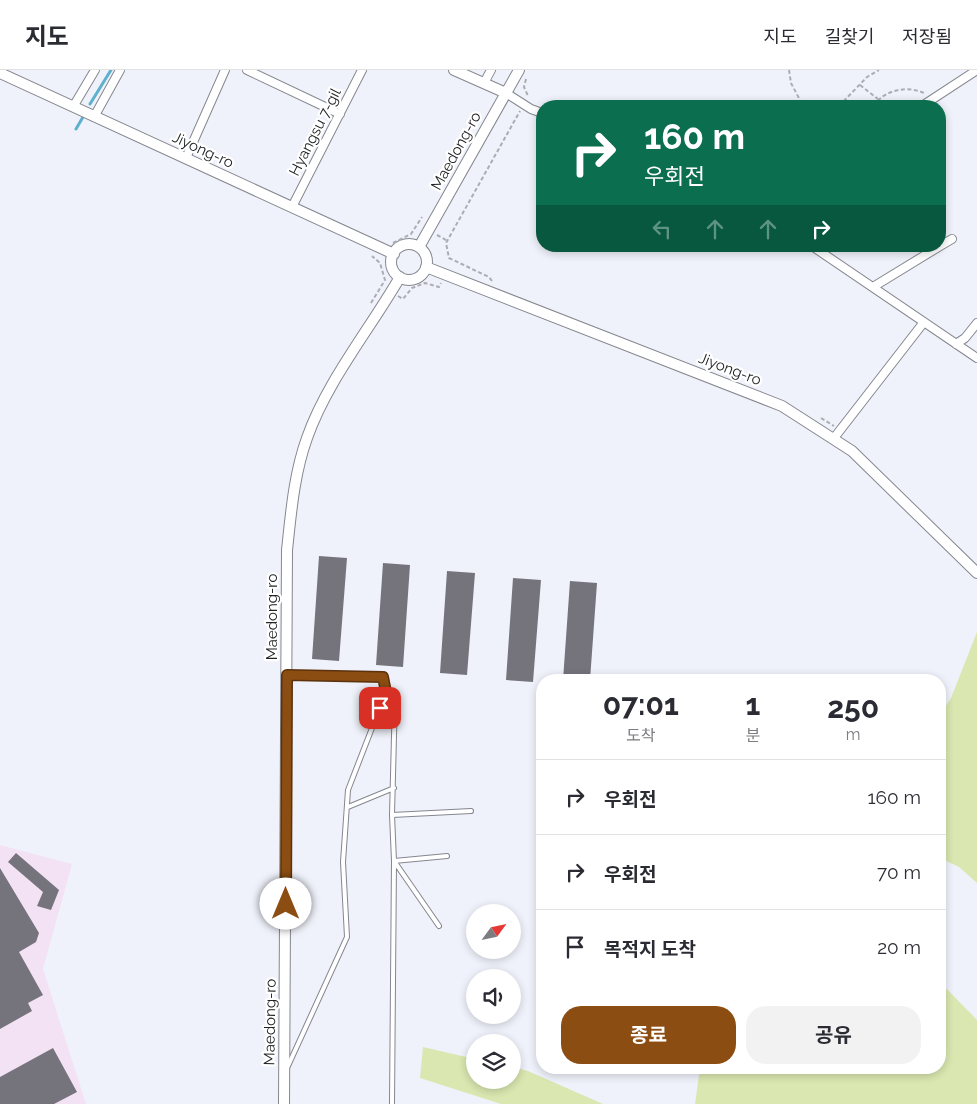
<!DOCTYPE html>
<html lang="ko">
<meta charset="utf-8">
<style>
:root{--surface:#fff;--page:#f2f2f3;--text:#2b2b33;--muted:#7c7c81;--line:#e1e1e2;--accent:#8c4d12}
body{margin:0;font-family:Raleway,"Noto Sans KR",sans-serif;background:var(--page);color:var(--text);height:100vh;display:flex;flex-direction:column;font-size:19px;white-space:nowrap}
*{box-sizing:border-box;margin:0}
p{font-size:16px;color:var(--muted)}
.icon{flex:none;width:28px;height:28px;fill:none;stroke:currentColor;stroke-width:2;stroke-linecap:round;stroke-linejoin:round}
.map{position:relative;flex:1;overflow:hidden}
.details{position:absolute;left:536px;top:604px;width:410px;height:400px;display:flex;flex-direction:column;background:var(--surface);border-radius:20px;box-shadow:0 2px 8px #0003}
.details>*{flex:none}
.top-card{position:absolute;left:536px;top:30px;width:410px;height:152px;border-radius:20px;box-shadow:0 2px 8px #0003;background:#0b6e4f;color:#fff;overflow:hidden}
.needle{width:32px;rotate:57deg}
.buttons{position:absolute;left:466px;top:834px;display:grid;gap:10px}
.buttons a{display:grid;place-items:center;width:55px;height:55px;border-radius:50%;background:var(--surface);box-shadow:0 2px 8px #0003;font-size:25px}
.pin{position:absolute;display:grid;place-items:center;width:42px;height:42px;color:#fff;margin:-21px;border-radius:10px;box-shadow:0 2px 8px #0006}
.me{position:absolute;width:55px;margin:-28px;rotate:0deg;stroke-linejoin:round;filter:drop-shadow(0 0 4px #0008)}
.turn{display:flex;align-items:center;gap:18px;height:105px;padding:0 25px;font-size:22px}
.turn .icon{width:65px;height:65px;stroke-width:2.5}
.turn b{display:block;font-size:35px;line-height:42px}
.lanes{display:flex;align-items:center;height:48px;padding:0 25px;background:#0003;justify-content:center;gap:25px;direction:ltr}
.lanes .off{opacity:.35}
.eta{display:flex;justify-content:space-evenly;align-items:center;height:85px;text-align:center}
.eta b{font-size:30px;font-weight:700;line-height:35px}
.action{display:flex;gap:10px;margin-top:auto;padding:10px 25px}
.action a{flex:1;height:58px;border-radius:20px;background:var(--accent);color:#fff;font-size:20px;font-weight:700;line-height:58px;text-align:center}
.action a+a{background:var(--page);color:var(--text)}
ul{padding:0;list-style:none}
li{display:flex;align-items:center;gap:15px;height:75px;padding:0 25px;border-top:1px solid var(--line)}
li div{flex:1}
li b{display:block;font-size:19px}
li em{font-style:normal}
header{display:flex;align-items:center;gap:30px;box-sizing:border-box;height:70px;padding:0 25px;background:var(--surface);border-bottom:1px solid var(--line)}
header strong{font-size:24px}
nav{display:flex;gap:28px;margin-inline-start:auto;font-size:18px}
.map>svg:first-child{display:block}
</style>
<header>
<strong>지도</strong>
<nav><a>지도</a><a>길찾기</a><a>저장됨</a></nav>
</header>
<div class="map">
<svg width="977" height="1034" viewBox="0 0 977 1034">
<rect width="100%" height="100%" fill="#f0f2fb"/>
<path fill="#f3e2f4" d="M 0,775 L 72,794 L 43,899 L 86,1034 L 0,1034 Z"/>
<path fill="#dae7b0" d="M 977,562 L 977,813 L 959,797 L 940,788 L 940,645 L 951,628 Z
M 940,912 L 977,950 L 977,1034 L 695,1034 L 700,998 L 940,998 Z
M 423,977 L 475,989 L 475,1010 L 512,1010 L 513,997 L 528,1001 L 603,1034 L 501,1034 L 420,1008 Z"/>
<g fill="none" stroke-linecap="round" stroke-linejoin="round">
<path stroke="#5db0ce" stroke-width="3" d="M 90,34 L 111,0
M 76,59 L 83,47"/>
</g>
<path fill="#75747c" d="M 319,486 L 347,488 L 339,591 L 312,589 Z
M 383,493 L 410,495 L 403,597 L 376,595 Z
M 447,501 L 475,503 L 467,605 L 440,603 Z
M 513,508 L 541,510 L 533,612 L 506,610 Z
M 570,511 L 597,513 L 590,610 L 563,610 Z
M 16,783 L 59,820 L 51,840 L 37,836 L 43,822 L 8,792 Z
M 0,798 L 39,863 L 36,872 L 19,882 L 43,925 L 28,933 L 32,941 L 0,959 Z
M 53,978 L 77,1022 L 54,1034 L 0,1034 L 0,1007 Z"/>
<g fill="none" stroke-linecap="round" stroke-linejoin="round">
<defs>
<path id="service" d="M 288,605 L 383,607 L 386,622 L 348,720 L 343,792 L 347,867 L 288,996
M 386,622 L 395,626 L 392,745 L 394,791 L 439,856
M 348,737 L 394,718
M 392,745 L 471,741
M 392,1034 L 394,791 L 447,786"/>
<path id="minor" d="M 247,0 L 340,44
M 484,13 L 491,0
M 506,23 L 531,39 L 542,43
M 922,36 L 977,0
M 73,37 L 95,0
M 94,47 L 120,0
M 186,88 L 225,0
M 292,137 L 362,0
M 812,176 L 977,288
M 940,176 L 952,169
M 873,217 L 940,176
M 956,274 L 965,268 L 977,253
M 834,368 L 924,252"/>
<path id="tertiary" d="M 454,0 L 506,23
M 0,3 L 394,184
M391 192a18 18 0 1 1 36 0a18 18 0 1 1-36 0Z
M 419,177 L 519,0
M 426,197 L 782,336 L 852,381 L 977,503
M 284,1034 L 287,480 C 291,443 294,404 307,368 C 327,311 370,259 400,207"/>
</defs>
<use href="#service" stroke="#85878f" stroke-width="6"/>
<use href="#minor" stroke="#85878f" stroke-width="10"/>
<use href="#tertiary" stroke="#85878f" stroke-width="12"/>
<path stroke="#acadb4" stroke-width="2" stroke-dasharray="4 2.5" stroke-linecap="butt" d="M 789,0 L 791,13 L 801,32 L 798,36
M 526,9 L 524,17 L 528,26
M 860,15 L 878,29
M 801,32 L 811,36
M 839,36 L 867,7 L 879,0
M 874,36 C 884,19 909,15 926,24
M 908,36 L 914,33
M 437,165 L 448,171
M 393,173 L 411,164 L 422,147
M 492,211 L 489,207 L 449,188 L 446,173 L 520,41
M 398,226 L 403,229 L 412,218 L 425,213 L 439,217 L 441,213
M 371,233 L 385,210 L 380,193 L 372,186
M 821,348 L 834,356"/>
<use href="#service" stroke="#fff" stroke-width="4"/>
<use href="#minor" stroke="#fff" stroke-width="8"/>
<use href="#tertiary" stroke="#fff" stroke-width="10"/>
</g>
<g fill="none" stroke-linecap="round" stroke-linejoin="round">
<defs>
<path id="route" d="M 286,834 L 287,605 L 383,607 L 386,622 L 380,638"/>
</defs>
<use href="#route" stroke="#5b320c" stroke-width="12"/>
<use href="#route" stroke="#8c4d12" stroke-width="9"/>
</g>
<g text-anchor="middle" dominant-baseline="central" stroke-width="4.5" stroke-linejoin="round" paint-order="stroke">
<g font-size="15" fill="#222326" stroke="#fff">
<text transform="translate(315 62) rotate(-63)">Hyangsu 7-gil</text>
<text transform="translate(203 80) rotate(25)">Jiyong-ro</text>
<text transform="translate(456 81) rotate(-61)">Maedong-ro</text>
<text transform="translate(730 299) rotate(21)">Jiyong-ro</text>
<text transform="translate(272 547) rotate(-90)">Maedong-ro</text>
<text transform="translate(270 952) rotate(-89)">Maedong-ro</text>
</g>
</g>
</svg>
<div class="buttons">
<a><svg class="needle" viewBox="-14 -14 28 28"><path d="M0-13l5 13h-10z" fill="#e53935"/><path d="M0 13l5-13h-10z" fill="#7c7c81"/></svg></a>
<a><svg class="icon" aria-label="sound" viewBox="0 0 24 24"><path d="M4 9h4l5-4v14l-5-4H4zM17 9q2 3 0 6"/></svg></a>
<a><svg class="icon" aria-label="layers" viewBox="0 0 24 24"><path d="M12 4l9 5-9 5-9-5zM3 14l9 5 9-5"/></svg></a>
</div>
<div class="pin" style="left:380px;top:638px;background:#d93025"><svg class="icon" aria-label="arrive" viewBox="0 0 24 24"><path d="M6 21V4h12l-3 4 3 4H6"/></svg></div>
<svg class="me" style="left:286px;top:834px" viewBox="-20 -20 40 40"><circle r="19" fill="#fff"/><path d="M0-13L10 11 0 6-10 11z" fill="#8c4d12"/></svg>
<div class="top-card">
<div class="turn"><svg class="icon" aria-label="right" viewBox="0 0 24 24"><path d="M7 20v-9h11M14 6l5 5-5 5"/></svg><div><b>160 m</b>우회전</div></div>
<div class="lanes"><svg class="icon off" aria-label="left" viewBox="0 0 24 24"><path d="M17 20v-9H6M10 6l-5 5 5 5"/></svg><svg class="icon off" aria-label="ahead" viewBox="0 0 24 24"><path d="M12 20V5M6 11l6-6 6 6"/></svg><svg class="icon off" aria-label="ahead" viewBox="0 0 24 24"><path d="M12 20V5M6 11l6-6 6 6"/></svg><svg class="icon" aria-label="right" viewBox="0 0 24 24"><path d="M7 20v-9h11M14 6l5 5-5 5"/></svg></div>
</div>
<section class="details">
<div class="eta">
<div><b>07:01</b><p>도착</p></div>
<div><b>1</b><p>분</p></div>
<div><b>250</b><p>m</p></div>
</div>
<ul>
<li><svg class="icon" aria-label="right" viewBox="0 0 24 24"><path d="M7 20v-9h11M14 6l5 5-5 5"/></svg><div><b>우회전</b></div><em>160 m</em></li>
<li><svg class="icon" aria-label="right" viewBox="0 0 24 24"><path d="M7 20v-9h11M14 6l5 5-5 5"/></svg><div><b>우회전</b></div><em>70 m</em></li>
<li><svg class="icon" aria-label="arrive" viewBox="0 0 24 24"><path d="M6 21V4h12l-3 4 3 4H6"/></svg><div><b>목적지 도착</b></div><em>20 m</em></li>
</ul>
<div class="action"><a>종료</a><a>공유</a></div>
</section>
</div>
